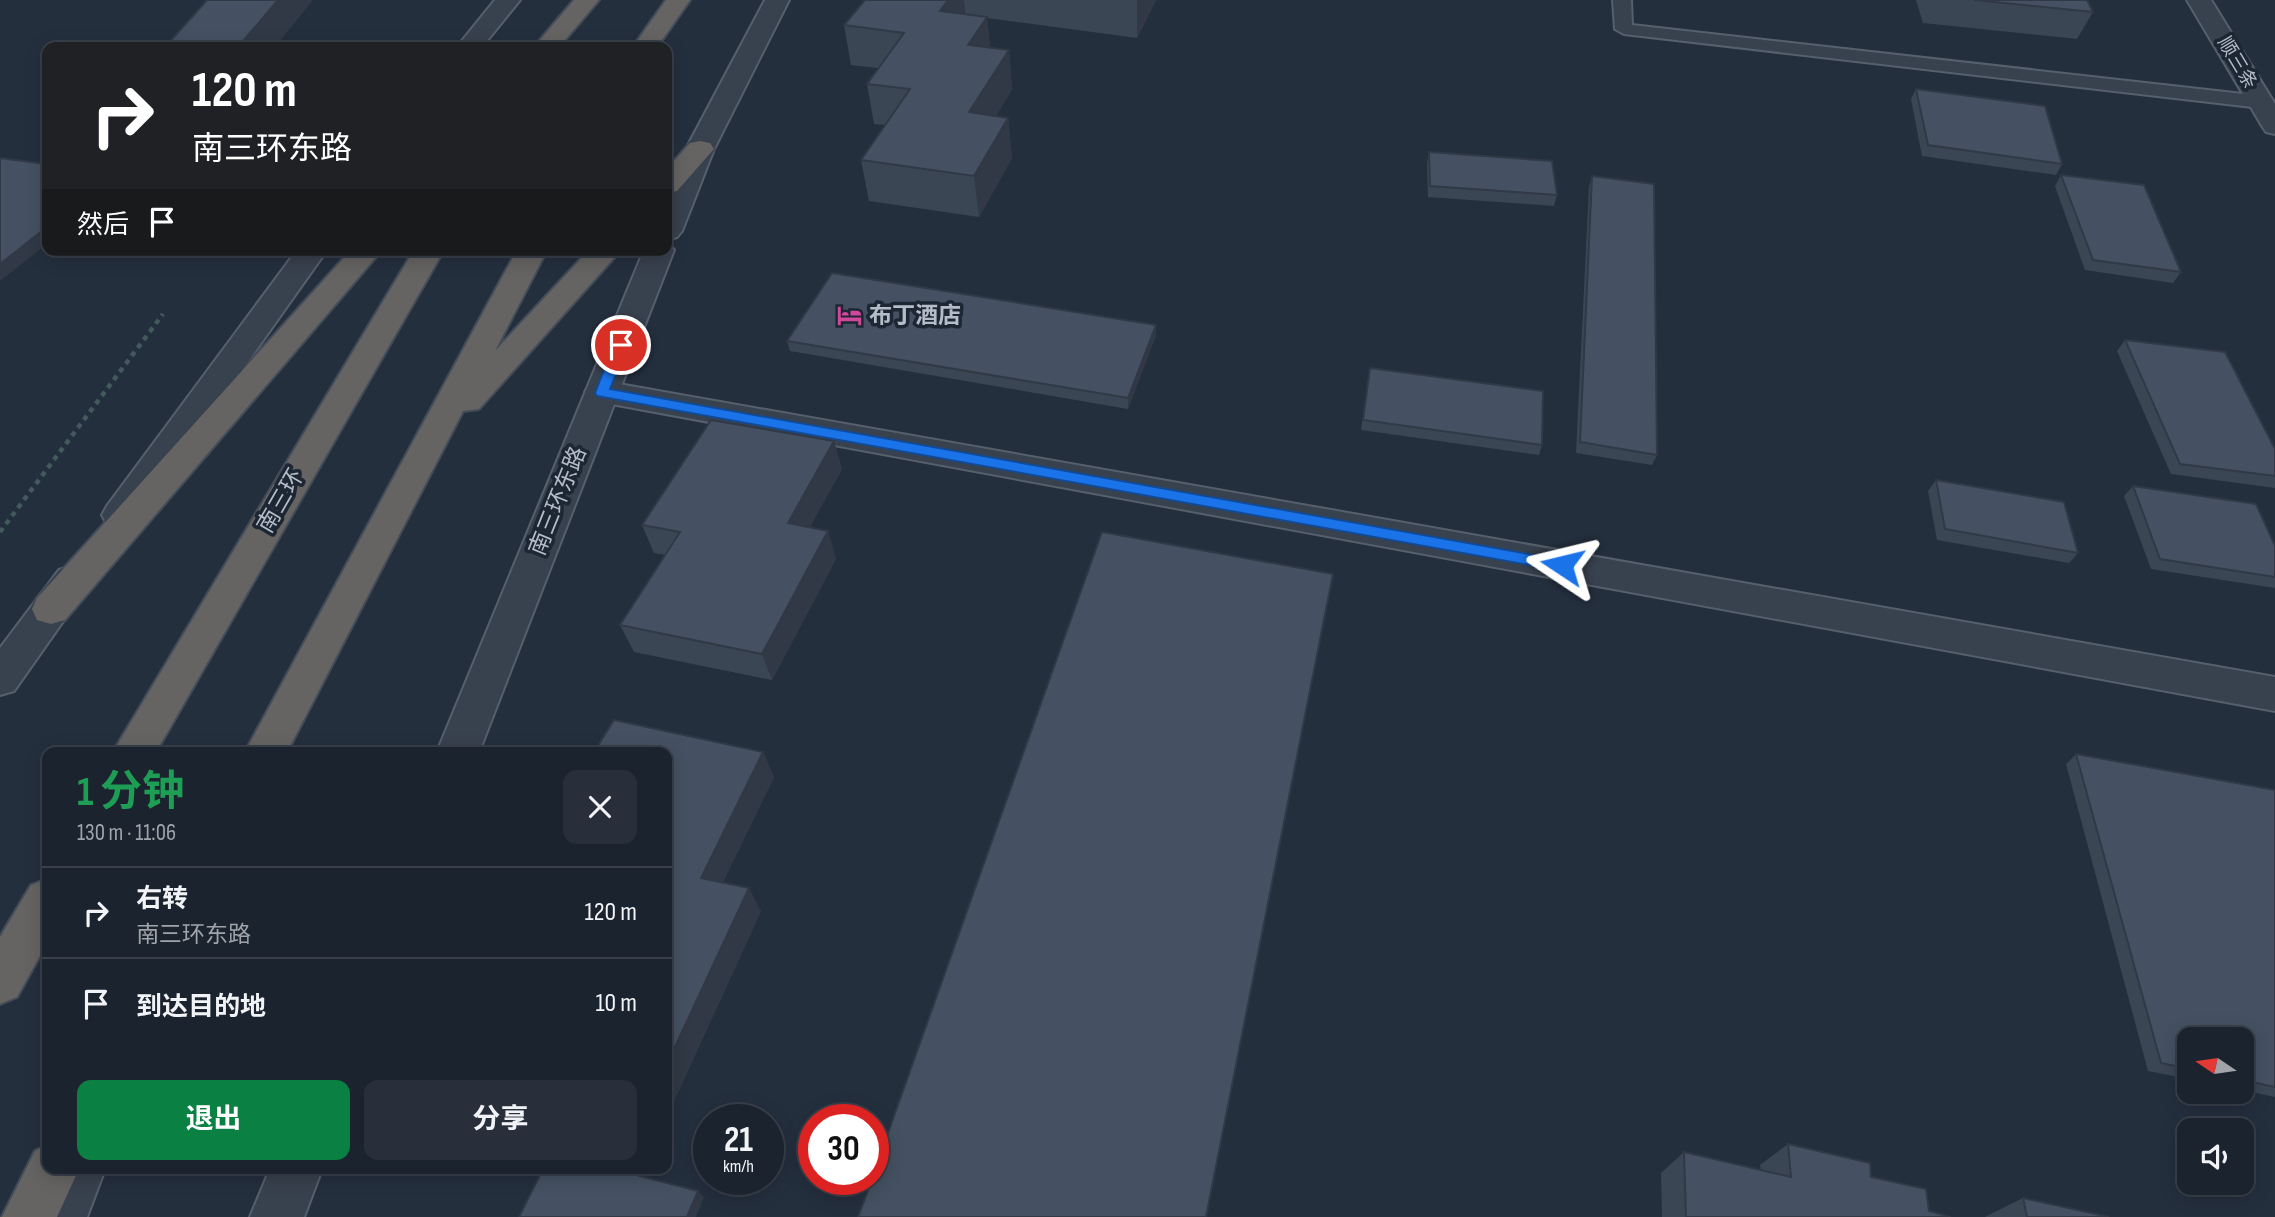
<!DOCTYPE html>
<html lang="zh">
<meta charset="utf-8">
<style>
:root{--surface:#1b232e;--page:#282f3a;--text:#f1f3f6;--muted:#a0a4aa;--line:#39404a;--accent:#0b8043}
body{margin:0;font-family:"Sofia Sans Condensed","Noto Sans SC",sans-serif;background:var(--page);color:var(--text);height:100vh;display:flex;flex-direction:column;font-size:26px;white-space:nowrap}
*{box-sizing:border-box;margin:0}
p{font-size:23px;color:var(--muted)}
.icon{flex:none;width:38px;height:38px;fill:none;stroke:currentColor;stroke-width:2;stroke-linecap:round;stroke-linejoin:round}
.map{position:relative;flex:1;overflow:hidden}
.sheet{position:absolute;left:42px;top:747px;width:630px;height:427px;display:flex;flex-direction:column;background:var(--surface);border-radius:14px;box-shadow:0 4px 18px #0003,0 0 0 2px var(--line)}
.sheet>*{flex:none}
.guide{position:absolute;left:42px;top:42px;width:630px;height:214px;border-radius:14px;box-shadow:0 4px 18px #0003,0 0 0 2px var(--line);background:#202124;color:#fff;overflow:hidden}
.needle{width:46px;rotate:283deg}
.buttons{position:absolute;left:2177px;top:1027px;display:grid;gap:14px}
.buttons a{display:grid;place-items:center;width:77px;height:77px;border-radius:14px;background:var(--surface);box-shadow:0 4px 18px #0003,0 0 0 2px var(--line);font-size:35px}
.speed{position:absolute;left:693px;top:1104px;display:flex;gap:14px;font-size:35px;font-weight:700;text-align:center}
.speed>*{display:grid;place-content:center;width:91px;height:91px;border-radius:50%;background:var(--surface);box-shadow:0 4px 18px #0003,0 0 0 2px var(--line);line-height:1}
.speed small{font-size:18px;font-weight:400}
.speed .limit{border:10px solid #d22;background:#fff;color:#111}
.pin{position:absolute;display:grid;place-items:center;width:60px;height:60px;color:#fff;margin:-30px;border:4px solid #fff;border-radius:50%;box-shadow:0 2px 7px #0007}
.me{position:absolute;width:77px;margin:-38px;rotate:280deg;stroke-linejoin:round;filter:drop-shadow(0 0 5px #0008)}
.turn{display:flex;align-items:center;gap:24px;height:147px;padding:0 35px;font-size:32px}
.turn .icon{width:91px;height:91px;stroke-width:2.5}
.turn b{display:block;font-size:49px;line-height:60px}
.then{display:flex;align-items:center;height:66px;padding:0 35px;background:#0003;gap:14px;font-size:26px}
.round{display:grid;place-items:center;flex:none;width:74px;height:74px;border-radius:14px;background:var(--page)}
.summary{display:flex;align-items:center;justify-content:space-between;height:119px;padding:0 35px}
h1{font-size:42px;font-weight:700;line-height:52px;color:#1e9e55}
.primary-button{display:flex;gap:14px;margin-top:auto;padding:14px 35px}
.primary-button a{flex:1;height:80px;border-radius:14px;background:var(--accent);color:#fff;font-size:28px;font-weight:700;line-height:80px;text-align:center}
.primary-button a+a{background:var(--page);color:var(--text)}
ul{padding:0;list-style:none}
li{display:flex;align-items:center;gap:21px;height:91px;padding:0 35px;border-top:2px solid var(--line)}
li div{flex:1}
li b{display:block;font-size:26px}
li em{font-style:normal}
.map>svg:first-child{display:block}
</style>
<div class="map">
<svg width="2275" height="1217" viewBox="0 0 2275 1217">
<rect width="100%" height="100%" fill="#242f3e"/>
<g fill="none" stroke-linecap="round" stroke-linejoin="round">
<defs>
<path id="service" d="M 1613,0 L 1631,0 L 1632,25 L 2261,96 L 2270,102 L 2261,108 L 1624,34 L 1615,29 Z
M 67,1169 L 105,1169 L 87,1217 L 49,1217 Z"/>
<path id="minor" d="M 2187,0 L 2211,0 L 2275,104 L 2275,134 L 2266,132 L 2262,126 Z
M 602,381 L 2275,677 L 2275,711 L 590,400 L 585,392 L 590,384 Z"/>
<path id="tertiary" d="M 495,0 L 520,0 L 482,47 L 457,47 Z
M 765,0 L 789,0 L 714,149 L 682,231 L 677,237 L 667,240 L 667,196 L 686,149 Z
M 667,243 L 674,250 L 479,752 L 437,752 L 644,250 L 667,250 Z
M 297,250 L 327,250 L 133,524 L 120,528 L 107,524 L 102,515 L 107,506 Z
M 72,566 L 85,570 L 91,580 L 85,590 L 14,691 L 0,695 L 0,648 L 59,570 Z
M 270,1169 L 322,1169 L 304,1217 L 250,1217 Z"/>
<path id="trunk" d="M 574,0 L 599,0 L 559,47 L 534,47 Z
M 666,0 L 690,0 L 657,47 L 633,47 Z
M 700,141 L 710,143 L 714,149 L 677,191 L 667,193 L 667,169 L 690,143 Z
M 351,250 L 382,250 L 65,620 L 51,624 L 37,620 L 32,609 L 37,598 Z
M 414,250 L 444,250 L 156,752 L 113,752 Z
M 517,250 L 547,250 L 495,351 L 589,250 L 621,250 L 479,409 L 463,411 L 287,752 L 245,752 Z
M 47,879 L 47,943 L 17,997 L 0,1004 L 0,937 L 31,885 Z
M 47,1145 L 47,1169 L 79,1169 L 57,1217 L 2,1217 L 35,1151 Z"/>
</defs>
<use href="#service" stroke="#565f6c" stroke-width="4"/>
<use href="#minor" stroke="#565f6c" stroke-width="4"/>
<use href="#tertiary" stroke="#565f6c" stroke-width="4"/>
<use href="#trunk" stroke="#434c59" stroke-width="4"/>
<path stroke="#44595c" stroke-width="4.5" stroke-dasharray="5 5" stroke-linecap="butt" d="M 0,532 L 163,314"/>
<use href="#service" fill="#38414e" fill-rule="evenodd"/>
<use href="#minor" fill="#38414e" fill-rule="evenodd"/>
<use href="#tertiary" fill="#38414e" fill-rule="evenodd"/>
<use href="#trunk" fill="#656462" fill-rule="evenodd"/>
</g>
<path fill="#3b4654" d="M 865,0 L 1156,0 L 1137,38 L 987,18 L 990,47 L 1009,50 L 1012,89 L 996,116 L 1008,118 L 1012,158 L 979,217 L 869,201 L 861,160 L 885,125 L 874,124 L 867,84 L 878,68 L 851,65 L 844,25 Z
M 1916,0 L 2087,0 L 2093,12 L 2077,39 L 1923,23 Z
M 1916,89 L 2062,164 L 2056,175 L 1922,156 L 1911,99 Z
M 1429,152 L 1557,195 L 1554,206 L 1428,197 L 1427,163 Z
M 2061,175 L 2181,272 L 2173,283 L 2085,270 L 2055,186 Z
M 1592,176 L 1657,455 L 1652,465 L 1576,453 L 1589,187 Z
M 1156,335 L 1128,409 L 790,351 L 787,341 Z
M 2125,340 L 2275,476 L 2275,488 L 2171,474 L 2117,351 Z
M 1368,379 L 1542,445 L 1539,455 L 1361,430 Z
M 842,469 L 809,528 L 828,531 L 836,559 L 772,680 L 634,652 L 620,625 L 666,555 L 654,553 L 642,525 Z
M 1936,480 L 2078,553 L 2069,563 L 1937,540 L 1928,491 Z
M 2133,486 L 2275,546 L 2275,588 L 2151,569 L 2124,496 Z
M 667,752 L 763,752 L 774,777 L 723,882 L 761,911 L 674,1101 L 667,1099 Z
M 2076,754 L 2275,790 L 2275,1097 L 2242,1090 L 2242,1040 L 2189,1040 L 2189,1079 L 2148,1071 L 2066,764 Z
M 1788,1144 L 1871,1177 L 1929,1211 L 1951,1217 L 1662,1217 L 1661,1173 L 1684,1152 L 1761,1170 L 1760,1165 Z
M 2023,1198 L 2109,1217 L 1985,1217 Z"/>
<path fill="#303945" d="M 278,0 L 313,0 L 275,47 L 238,47 Z
M 948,0 L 964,0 L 966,19 L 940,11 Z
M 1137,0 L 1156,0 L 1137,38 Z
M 987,17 L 991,56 L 968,45 Z
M 1009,50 L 1012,89 L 974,153 L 969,112 Z
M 1008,118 L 1012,158 L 979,217 L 974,176 Z
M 47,227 L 47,244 L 0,281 L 0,264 Z
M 1156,325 L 1156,335 L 1128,409 L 1128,398 Z
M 834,441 L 842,469 L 797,551 L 788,523 Z
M 828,531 L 836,559 L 772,680 L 762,654 Z
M 763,752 L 774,777 L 714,901 L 701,878 Z
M 749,888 L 761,911 L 674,1101 L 667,1092 L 667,1064 Z
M 698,1191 L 704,1197 L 696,1217 L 687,1217 Z"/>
<path fill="#455162" stroke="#303945" stroke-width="2" d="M 207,0 L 278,0 L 238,47 L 165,47 Z
M 865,0 L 948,0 L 940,11 L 987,17 L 968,45 L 1009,50 L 969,112 L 1008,118 L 974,176 L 861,160 L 910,89 L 867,84 L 904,33 L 844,25 Z
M 1974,0 L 2087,0 L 2093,12 Z
M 1916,89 L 2045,106 L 2062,164 L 1928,145 Z
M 1429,152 L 1552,161 L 1557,195 L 1430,186 Z
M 0,158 L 47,164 L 47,227 L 0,264 Z
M 2061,175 L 2144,185 L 2181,272 L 2093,260 Z
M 1592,176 L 1654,184 L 1657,455 L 1580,442 Z
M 832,273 L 1156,325 L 1128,398 L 787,341 Z
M 2125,340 L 2225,352 L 2275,449 L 2275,476 L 2180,464 Z
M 1370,368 L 1543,391 L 1542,445 L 1363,420 Z
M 711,420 L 834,441 L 788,523 L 828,531 L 762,654 L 620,625 L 680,532 L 642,525 Z
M 1936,480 L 2064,502 L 2078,553 L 1945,529 Z
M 2133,486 L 2256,504 L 2275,546 L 2275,577 L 2160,559 Z
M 1102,532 L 1333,574 L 1206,1217 L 858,1217 L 872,1180 L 873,1180 L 873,1175 Z
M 614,720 L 763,752 L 701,878 L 749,888 L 667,1064 L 667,752 L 594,752 Z
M 2076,754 L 2275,790 L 2275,1087 L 2242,1080 L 2242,1040 L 2189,1040 L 2189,1069 L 2161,1063 Z
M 1788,1144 L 1870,1163 L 1871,1177 L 1926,1189 L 1929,1211 L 1951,1217 L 1686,1217 L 1684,1152 L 1791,1177 Z
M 543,1169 L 613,1169 L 698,1191 L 687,1217 L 519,1217 Z
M 2023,1198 L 2109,1217 L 2027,1217 Z"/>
<path fill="#1a73e8" stroke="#114b97" stroke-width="2" d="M 621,341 L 628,345 L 610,389 L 1562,560 L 1570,565 L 1562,571 L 597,396 L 595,393 L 614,345 Z"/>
<defs>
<symbol id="hotel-bare" viewBox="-9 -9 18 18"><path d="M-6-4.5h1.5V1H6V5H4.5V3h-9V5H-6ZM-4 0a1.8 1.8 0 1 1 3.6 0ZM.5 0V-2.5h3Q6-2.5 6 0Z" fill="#d1479c" stroke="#1d2633" stroke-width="2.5" paint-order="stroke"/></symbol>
</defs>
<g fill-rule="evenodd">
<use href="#hotel-bare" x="832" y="298" width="35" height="35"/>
</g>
<g text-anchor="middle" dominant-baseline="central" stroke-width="7" stroke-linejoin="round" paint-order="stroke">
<g font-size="19" fill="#b4bcc9" stroke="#1d2633">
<text transform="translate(2237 63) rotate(59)">顺三条</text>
</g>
<g font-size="23" font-weight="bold" fill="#b4bcc9" stroke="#1d2633" text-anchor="start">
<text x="869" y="316">布丁酒店</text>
</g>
<g font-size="23" fill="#b4bcc9" stroke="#1d2633">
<text transform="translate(281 501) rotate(-60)">南三环</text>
<text transform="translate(558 501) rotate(-68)">南三环东路</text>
</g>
</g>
</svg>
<div class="buttons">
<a><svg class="needle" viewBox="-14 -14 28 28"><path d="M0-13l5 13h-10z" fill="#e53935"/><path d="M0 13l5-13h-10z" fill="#a0a4aa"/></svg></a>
<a><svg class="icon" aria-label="sound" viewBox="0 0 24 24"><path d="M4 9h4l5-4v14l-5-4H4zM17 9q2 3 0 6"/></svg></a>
</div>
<div class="speed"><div>21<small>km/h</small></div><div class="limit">30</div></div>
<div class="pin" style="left:621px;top:345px;background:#d93025"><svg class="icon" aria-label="arrive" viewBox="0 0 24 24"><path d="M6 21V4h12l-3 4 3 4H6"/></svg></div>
<svg class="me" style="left:1562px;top:565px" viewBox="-20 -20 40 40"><path d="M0-17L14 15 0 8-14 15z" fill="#1a73e8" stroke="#fff" stroke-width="4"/></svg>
<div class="guide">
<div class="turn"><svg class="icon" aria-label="right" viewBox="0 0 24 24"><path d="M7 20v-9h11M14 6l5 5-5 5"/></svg><div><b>120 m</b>南三环东路</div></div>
<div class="then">然后<svg class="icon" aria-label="arrive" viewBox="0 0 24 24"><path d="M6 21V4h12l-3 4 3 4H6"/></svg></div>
</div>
<section class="sheet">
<div class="summary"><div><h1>1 分钟</h1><p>130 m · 11:06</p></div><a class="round"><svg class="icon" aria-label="close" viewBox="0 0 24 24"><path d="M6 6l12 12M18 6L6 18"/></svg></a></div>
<ul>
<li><svg class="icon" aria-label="right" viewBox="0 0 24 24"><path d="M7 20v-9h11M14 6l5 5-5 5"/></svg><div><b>右转</b><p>南三环东路</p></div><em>120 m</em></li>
<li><svg class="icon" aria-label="arrive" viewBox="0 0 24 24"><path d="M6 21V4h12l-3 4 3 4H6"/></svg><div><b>到达目的地</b></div><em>10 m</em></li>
</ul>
<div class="primary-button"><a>退出</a><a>分享</a></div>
</section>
</div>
